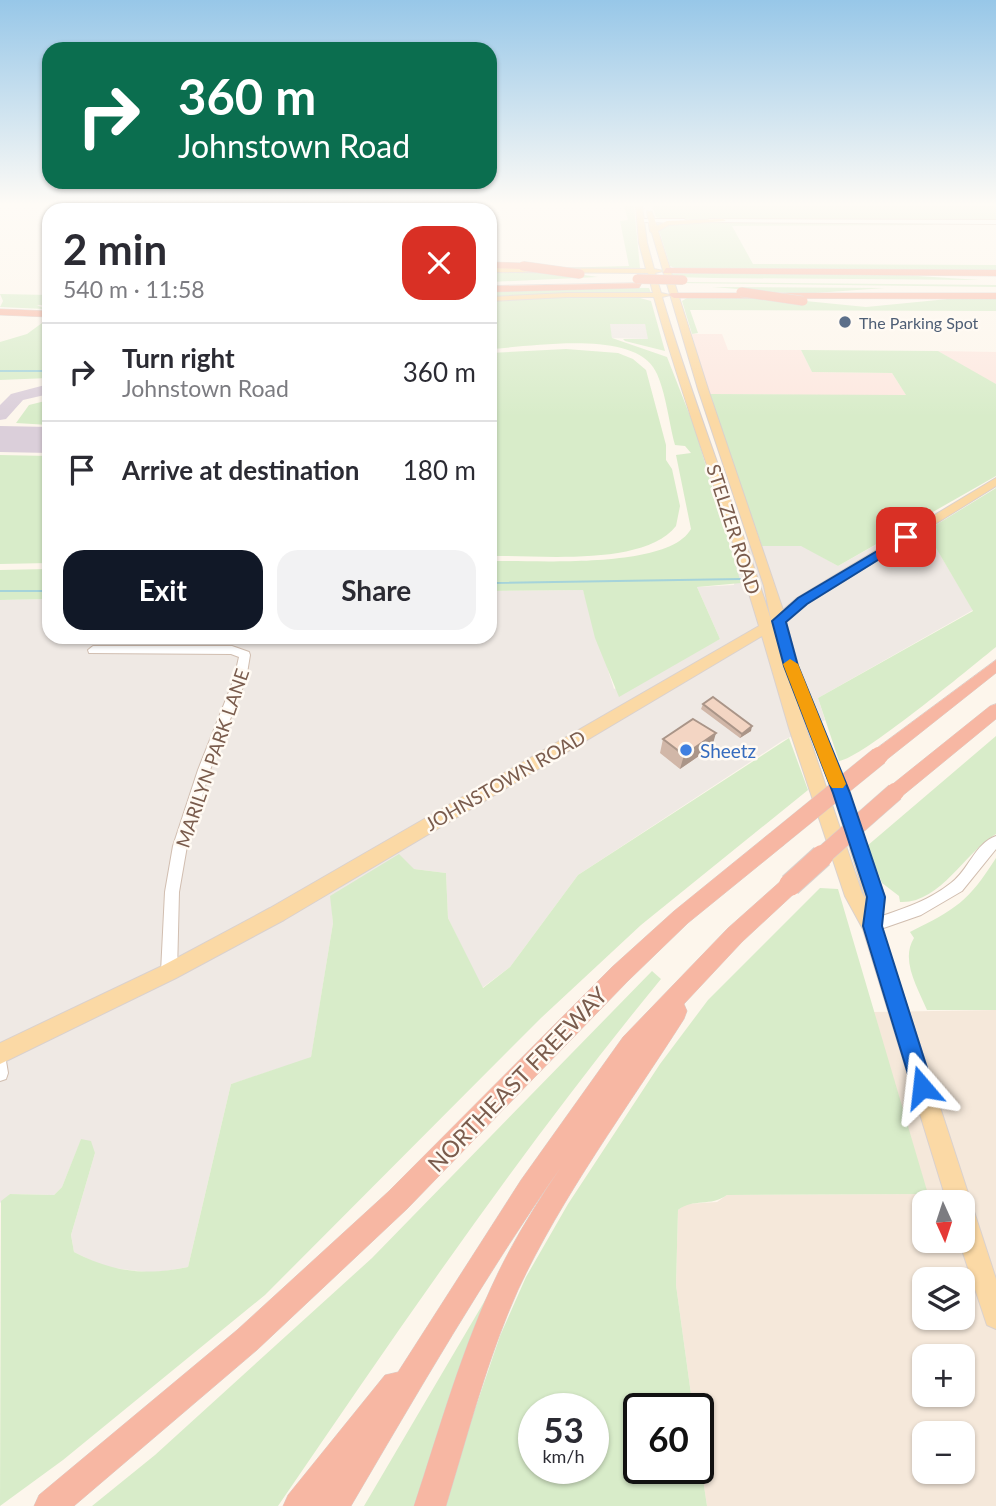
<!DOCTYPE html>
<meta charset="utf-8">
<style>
:root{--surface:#fff;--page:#f2f2f3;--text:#2b2b33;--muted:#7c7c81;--line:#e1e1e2;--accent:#111827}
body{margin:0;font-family:Lato,sans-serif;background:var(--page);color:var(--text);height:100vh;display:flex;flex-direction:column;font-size:26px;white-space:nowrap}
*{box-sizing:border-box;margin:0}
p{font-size:23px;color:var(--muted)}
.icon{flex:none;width:38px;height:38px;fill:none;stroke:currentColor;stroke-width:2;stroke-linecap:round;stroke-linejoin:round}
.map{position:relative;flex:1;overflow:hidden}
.drawer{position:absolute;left:42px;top:203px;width:455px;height:441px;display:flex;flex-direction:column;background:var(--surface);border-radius:21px;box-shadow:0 2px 5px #0004}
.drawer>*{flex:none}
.banner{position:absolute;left:42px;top:42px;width:455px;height:147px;border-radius:21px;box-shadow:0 2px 5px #0004;background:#0b6e4f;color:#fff;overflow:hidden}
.needle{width:46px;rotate:177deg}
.controls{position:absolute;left:912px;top:1190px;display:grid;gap:14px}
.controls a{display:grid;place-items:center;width:63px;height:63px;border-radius:14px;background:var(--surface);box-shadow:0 2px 5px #0004;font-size:35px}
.speed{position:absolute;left:518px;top:1393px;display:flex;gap:14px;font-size:35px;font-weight:700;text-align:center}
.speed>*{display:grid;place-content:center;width:91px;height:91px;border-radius:50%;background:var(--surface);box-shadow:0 2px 5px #0004;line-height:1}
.speed small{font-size:18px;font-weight:400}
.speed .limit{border:4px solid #111;border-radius:10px;background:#fff;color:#111}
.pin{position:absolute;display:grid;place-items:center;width:60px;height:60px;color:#fff;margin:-30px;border-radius:14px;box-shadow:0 4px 10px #0006}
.me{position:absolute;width:77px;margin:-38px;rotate:343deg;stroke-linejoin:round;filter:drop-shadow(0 0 5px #0008)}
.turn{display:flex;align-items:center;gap:24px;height:147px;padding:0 21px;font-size:32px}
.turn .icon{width:91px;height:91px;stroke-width:2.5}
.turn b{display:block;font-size:49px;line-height:60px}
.round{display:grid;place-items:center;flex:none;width:74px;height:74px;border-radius:21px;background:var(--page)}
.summary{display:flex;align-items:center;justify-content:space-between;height:119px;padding:0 21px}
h1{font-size:42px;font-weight:700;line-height:52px}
.primary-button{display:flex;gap:14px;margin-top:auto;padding:14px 21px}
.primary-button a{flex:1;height:80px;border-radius:21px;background:var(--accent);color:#fff;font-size:28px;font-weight:700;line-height:80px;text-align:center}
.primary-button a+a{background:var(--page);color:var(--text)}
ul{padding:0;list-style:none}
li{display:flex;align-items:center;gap:21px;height:98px;padding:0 21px;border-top:2px solid var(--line)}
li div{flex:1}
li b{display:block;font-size:26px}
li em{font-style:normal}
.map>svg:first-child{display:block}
</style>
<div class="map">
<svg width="996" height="1506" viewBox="0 0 996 1506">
<rect width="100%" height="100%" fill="#fdf6ec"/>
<path fill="#f5e8da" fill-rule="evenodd" d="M 996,1010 L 996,1506 L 707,1506 L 698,1445 L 698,1409 L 693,1409 L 676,1285 L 678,1210 L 686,1204 L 717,1202 L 727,1195 L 927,1194 L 873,1012 ZM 924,1202 L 962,1202 L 962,1241 L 924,1241 ZM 924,1279 L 962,1279 L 962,1318 L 924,1318 ZM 924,1356 L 962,1356 L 962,1395 L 924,1395 ZM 924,1433 L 962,1433 L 962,1472 L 924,1472 Z"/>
<path fill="#fde8e0" d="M 692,334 L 722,334 L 728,350 L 801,350 L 812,372 L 892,373 L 907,396 L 708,394 Z
M 938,351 L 996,352 L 996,384 L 979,376 Z"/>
<path fill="#efe9e4" d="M 609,324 L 645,324 L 649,339 L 612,338 Z
M 913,524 L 926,531 L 973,610 L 818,698 L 825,720 L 782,741 L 578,875 L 510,967 L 482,988 L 448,918 L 446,873 L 414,869 L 331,896 L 333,923 L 311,1058 L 231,1084 L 188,1267 L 155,1273 L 104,1267 L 74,1252 L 71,1235 L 95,1153 L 81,1140 L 62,1187 L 54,1195 L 10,1194 L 0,1203 L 0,600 L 49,599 L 49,637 L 490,637 L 490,591 L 583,590 L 614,689 L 720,639 L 697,587 L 734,585 L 736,571 L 729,546 L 801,545 L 838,566 Z"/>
<path fill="#d8ecc9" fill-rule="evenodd" d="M 624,206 L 634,206 L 640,268 L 634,269 L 553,268 L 629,266 L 620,221 L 628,220 Z
M 652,206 L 996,206 L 996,221 L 664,219 L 656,217 Z
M 693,223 L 927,223 L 934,225 L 732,226 L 753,264 L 996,265 L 996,272 L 675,268 L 670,266 L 659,230 L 664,225 Z
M 508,271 L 556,271 L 598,277 L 490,282 L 490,272 Z
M 756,273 L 902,275 L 980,280 L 714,278 L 672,277 L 671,274 Z
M 677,282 L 996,285 L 996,287 L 677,283 Z
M 586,287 L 649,288 L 651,293 L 562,293 L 490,298 L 490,292 Z
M 712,287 L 885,288 L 801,294 Z
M 0,294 L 49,295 L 49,305 L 37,305 L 45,309 L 0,307 L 3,301 Z
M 556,297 L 640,298 L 651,301 L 665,351 L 625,341 L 623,339 L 648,339 L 645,324 L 610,324 L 612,338 L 667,357 L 694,426 L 741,583 L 697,587 L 720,639 L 619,697 L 595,638 L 583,590 L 490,591 L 490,561 C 534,560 668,570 691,529 L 676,455 L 691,453 L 685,446 L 675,445 C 669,424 665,384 653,367 C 627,330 529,347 490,349 L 490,301 Z
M 687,298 L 775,298 L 866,307 L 948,299 L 996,299 L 996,311 L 690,310 L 698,333 L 692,334 L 682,301 Z
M 42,323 L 49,323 L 49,378 L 0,380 L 0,342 L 27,334 Z
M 566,349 L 618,353 L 633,359 L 646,370 L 666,445 L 666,460 L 672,469 L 680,506 L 676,526 C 644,567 539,555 490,556 L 490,353 Z
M 801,350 L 938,351 L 996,384 L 996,476 L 838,566 L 801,546 L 762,546 L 708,394 L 906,395 L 892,373 L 812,372 Z
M 49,400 L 49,425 L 16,423 L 29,405 Z
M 0,455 L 49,456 L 49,563 L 0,564 Z
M 996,488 L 996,647 C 971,667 861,759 839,761 L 818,698 L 973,611 L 926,531 Z
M 49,569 L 49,599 L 0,600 L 0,570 Z
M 996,736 L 996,834 C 964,853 940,904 900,902 L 899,896 L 882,883 L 867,846 Z
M 789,738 L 808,790 L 641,925 L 541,1018 L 265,1295 L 63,1460 L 0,1506 L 1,1201 L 10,1194 L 54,1195 L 62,1187 L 81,1139 L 91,1141 L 95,1153 L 71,1235 L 74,1252 C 113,1272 144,1276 188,1267 L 231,1084 L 311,1057 L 333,923 L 330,896 L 399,854 L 414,869 L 446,873 L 448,918 L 483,988 L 510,967 L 578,875 Z
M 996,858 L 996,1010 L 927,1010 C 918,988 900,960 914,938 L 910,932 C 956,909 968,902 996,858 Z
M 820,888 L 838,889 L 928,1194 L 727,1195 C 711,1207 693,1198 678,1210 L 676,1285 L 693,1409 L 639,1409 L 639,1468 L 698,1468 L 698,1445 L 707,1506 L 442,1506 L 500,1336 L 526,1277 L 568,1204 L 660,1064 L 708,1000 ZM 534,1409 L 593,1409 L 593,1468 L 534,1468 Z
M 652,971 L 661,979 C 523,1147 401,1326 278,1506 L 92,1506 L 155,1455 L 372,1258 Z
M 494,1285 L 422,1506 L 364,1506 Z"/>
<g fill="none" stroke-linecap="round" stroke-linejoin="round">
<path stroke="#a5d3da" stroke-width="2" d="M 0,371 L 45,371
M 490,583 L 741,579
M 0,591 L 49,591"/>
<path fill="#dbcfda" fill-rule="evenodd" d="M 228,206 L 245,206 L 239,210 L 222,210 Z
M 296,206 L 310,206 L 315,210 L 300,210 Z
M 367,206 L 383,206 L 378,210 L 361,210 Z
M 393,206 L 404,206 L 403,210 L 391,210 Z
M 45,385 L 49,386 L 49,394 L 23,400 L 6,419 L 0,420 L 0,405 L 11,394 Z
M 0,430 L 24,435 L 27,439 L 18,444 L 0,440 Z"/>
<path fill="#dbcfda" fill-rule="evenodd" d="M 0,426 L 49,427 L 49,453 L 0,452 Z"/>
<defs>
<path id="minor" d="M 643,219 L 684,219 L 687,221 L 684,223 L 641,222 Z
M 709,219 L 996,220 L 996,224 L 707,222 Z
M 93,646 L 232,646 L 249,652 L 250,655 L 246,679 L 210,770 L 187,846 L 179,892 L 177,972 L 174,977 L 169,979 L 164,977 L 161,972 L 165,892 L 173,846 L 198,770 L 234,679 L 239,657 L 231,654 L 89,653 L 88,650 Z
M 996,836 L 996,849 L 962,891 L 921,915 L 872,932 L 867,931 L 865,926 L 867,921 C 896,911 926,903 951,883 C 969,870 974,844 996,836 Z
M 0,1059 L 6,1061 L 8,1073 L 6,1079 L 0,1081 Z"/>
<path id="major" d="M 636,206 L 642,206 L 647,243 L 654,269 L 663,271 L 655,273 L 661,293 L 670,295 L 662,297 C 694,406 737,511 771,620 L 764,586 L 698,389 L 652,233 L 650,231 L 647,211 L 652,212 L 657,226 L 667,221 L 723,219 L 726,221 L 669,225 L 658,231 L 708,389 L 783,610 L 797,598 L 996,478 L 996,486 L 807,604 L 786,622 L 798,665 L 849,793 L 885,897 L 881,926 L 996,1279 L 996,1329 L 987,1325 L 959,1241 L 962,1241 L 962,1202 L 947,1202 L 863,929 L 845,896 L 789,728 L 762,636 L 284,920 L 176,978 L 0,1064 L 0,1043 L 162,966 L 270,908 L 759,626 C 726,515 685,408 654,297 L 566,297 L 490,301 L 490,297 L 566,293 L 653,293 L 648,273 L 490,272 L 490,268 L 646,269 L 639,243 ZM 790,681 L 833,793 L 866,900 L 862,893 Z"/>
<path id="highway" d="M 490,262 L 523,263 L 527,266 L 523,269 L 490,268 Z
M 666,268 L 996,270 L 996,276 L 663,273 Z
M 642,283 L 639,288 L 490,292 L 490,286 Z
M 671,293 L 996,293 L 996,299 L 674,298 L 669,295 Z
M 0,309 L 49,311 L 49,317 L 0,315 Z
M 996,660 L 996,673 L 885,761 L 873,761 L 870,756 L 873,751 Z
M 996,704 L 996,719 L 901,797 L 889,797 L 886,792 L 889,787 L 990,706 Z
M 777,831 L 784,833 L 787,839 L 784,845 L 688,923 L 628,981 L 407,1209 L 257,1350 L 74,1506 L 34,1506 L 39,1495 L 237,1330 L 389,1191 L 612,967 L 674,911 L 770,833 Z
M 790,876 L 797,879 L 800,885 L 797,891 L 742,942 L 684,1004 L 687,1011 L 684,1019 C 628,1107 562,1196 518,1290 C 487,1359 468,1434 446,1506 L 414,1506 C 440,1428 462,1347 498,1273 C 516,1236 538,1201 561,1167 C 485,1276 418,1392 351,1506 L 283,1506 L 288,1495 L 385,1375 L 398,1372 L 521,1180 L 623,1037 L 728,928 L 783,879 Z"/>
</defs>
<use href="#minor" stroke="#d1beb0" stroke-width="2"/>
<use href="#major" stroke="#dad1cd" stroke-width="2"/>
<use href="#highway" stroke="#dad1cd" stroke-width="1"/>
<use href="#minor" fill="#fff" fill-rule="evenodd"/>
<use href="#major" fill="#fbd9a5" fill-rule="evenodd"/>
<use href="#highway" fill="#f7b7a3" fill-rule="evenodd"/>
<defs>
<path id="highway-bridge-far2" d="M 523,266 L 580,274
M 637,279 L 683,280
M 741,292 L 803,301"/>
<path id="highway-bridge-far1" d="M 777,839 L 879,756
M 820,858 L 895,792"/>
<path id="highway-bridge" d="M 790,885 L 822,856"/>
</defs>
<use href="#highway-bridge-far2" stroke="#dad1cd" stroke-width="10" stroke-linecap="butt"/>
<use href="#highway-bridge-far1" stroke="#dad1cd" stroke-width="19" stroke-linecap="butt"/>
<use href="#highway-bridge" stroke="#dad1cd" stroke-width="24" stroke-linecap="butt"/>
<use href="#highway-bridge-far2" stroke="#f7b7a3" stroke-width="9"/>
<use href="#highway-bridge-far1" stroke="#f7b7a3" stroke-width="18"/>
<use href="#highway-bridge" stroke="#f7b7a3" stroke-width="22"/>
</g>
<path fill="#d1b7a8" d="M 703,704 L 751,731 L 740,738 L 701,709 Z
M 663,739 L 712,747 L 680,769 L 660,753 Z"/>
<path fill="#aa9588" d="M 752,726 L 751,731 L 740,738 L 742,734 Z
M 716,733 L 712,747 L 680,769 L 684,755 Z"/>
<path fill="#f3d5c3" stroke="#aa9588" stroke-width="2" d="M 713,697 L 752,726 L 742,734 L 703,704 Z
M 693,719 L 716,733 L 684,755 L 663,739 Z"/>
<linearGradient id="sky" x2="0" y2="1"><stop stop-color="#97c7e8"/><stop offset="0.49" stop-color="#fefbf6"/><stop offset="1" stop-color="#fefbf6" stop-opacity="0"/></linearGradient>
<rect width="996" height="417" fill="url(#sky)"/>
<path fill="#1a73e8" stroke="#114b97" stroke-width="2" d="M 906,534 L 912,537 L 910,540 L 807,604 L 786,622 L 798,666 L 850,793 L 885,897 L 882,926 L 933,1087 L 930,1095 L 922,1098 L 915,1095 L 912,1087 L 863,926 L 867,897 L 833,793 L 784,666 L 772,621 L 798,598 Z"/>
<path fill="#f59e0b" d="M 790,659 L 798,664 L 846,784 L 843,788 L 832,788 L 829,784 L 783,664 Z"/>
<circle fill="#5c6f8a" stroke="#fffaf3" stroke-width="2.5" cx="845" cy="322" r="7"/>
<circle fill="#3f7fe0" stroke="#fffaf3" stroke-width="2.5" cx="686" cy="750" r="7"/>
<g text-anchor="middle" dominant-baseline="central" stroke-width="5" stroke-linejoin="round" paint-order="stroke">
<g font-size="16" fill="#4e5e75" stroke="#fffaf3" text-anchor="start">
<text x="859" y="322">The Parking Spot</text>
</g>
<g font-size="19" fill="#7a5c4d" stroke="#fffaf3">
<text transform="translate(734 529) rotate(72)">STELZER ROAD</text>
<text transform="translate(212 758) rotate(-71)">MARILYN PARK LANE</text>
<text transform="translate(505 780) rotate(-30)">JOHNSTOWN ROAD</text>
</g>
<g font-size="19" fill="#366cbe" stroke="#fffaf3" text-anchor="start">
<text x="700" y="750">Sheetz</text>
</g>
<g font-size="23" fill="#7a5c4d" stroke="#fffaf3">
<text transform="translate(517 1079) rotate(-46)">NORTHEAST FREEWAY</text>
</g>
</g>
</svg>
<div class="controls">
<a><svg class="needle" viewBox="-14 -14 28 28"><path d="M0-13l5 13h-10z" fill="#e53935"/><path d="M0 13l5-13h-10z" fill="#7c7c81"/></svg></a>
<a><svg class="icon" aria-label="layers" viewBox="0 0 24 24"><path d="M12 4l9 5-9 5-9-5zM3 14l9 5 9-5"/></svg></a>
<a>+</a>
<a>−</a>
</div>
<div class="speed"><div>53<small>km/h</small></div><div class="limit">60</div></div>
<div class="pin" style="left:906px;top:537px;background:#d93025"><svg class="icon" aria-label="arrive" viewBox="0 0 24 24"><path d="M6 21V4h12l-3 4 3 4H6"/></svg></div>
<svg class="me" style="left:922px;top:1087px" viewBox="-20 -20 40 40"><path d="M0-17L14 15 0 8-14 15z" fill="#1a73e8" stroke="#fff" stroke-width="4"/></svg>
<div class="banner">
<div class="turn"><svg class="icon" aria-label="right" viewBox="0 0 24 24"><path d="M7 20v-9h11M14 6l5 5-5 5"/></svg><div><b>360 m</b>Johnstown Road</div></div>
</div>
<section class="drawer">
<div class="summary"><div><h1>2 min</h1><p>540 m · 11:58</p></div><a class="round" style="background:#d93025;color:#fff"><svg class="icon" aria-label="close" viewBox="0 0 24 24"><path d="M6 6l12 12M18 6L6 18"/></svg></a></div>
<ul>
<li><svg class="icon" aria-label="right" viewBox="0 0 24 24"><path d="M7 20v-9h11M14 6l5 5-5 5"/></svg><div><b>Turn right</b><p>Johnstown Road</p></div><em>360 m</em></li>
<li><svg class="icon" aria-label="arrive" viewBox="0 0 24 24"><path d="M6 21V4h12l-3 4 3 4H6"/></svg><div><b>Arrive at destination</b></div><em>180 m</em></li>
</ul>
<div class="primary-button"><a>Exit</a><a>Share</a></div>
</section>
</div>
